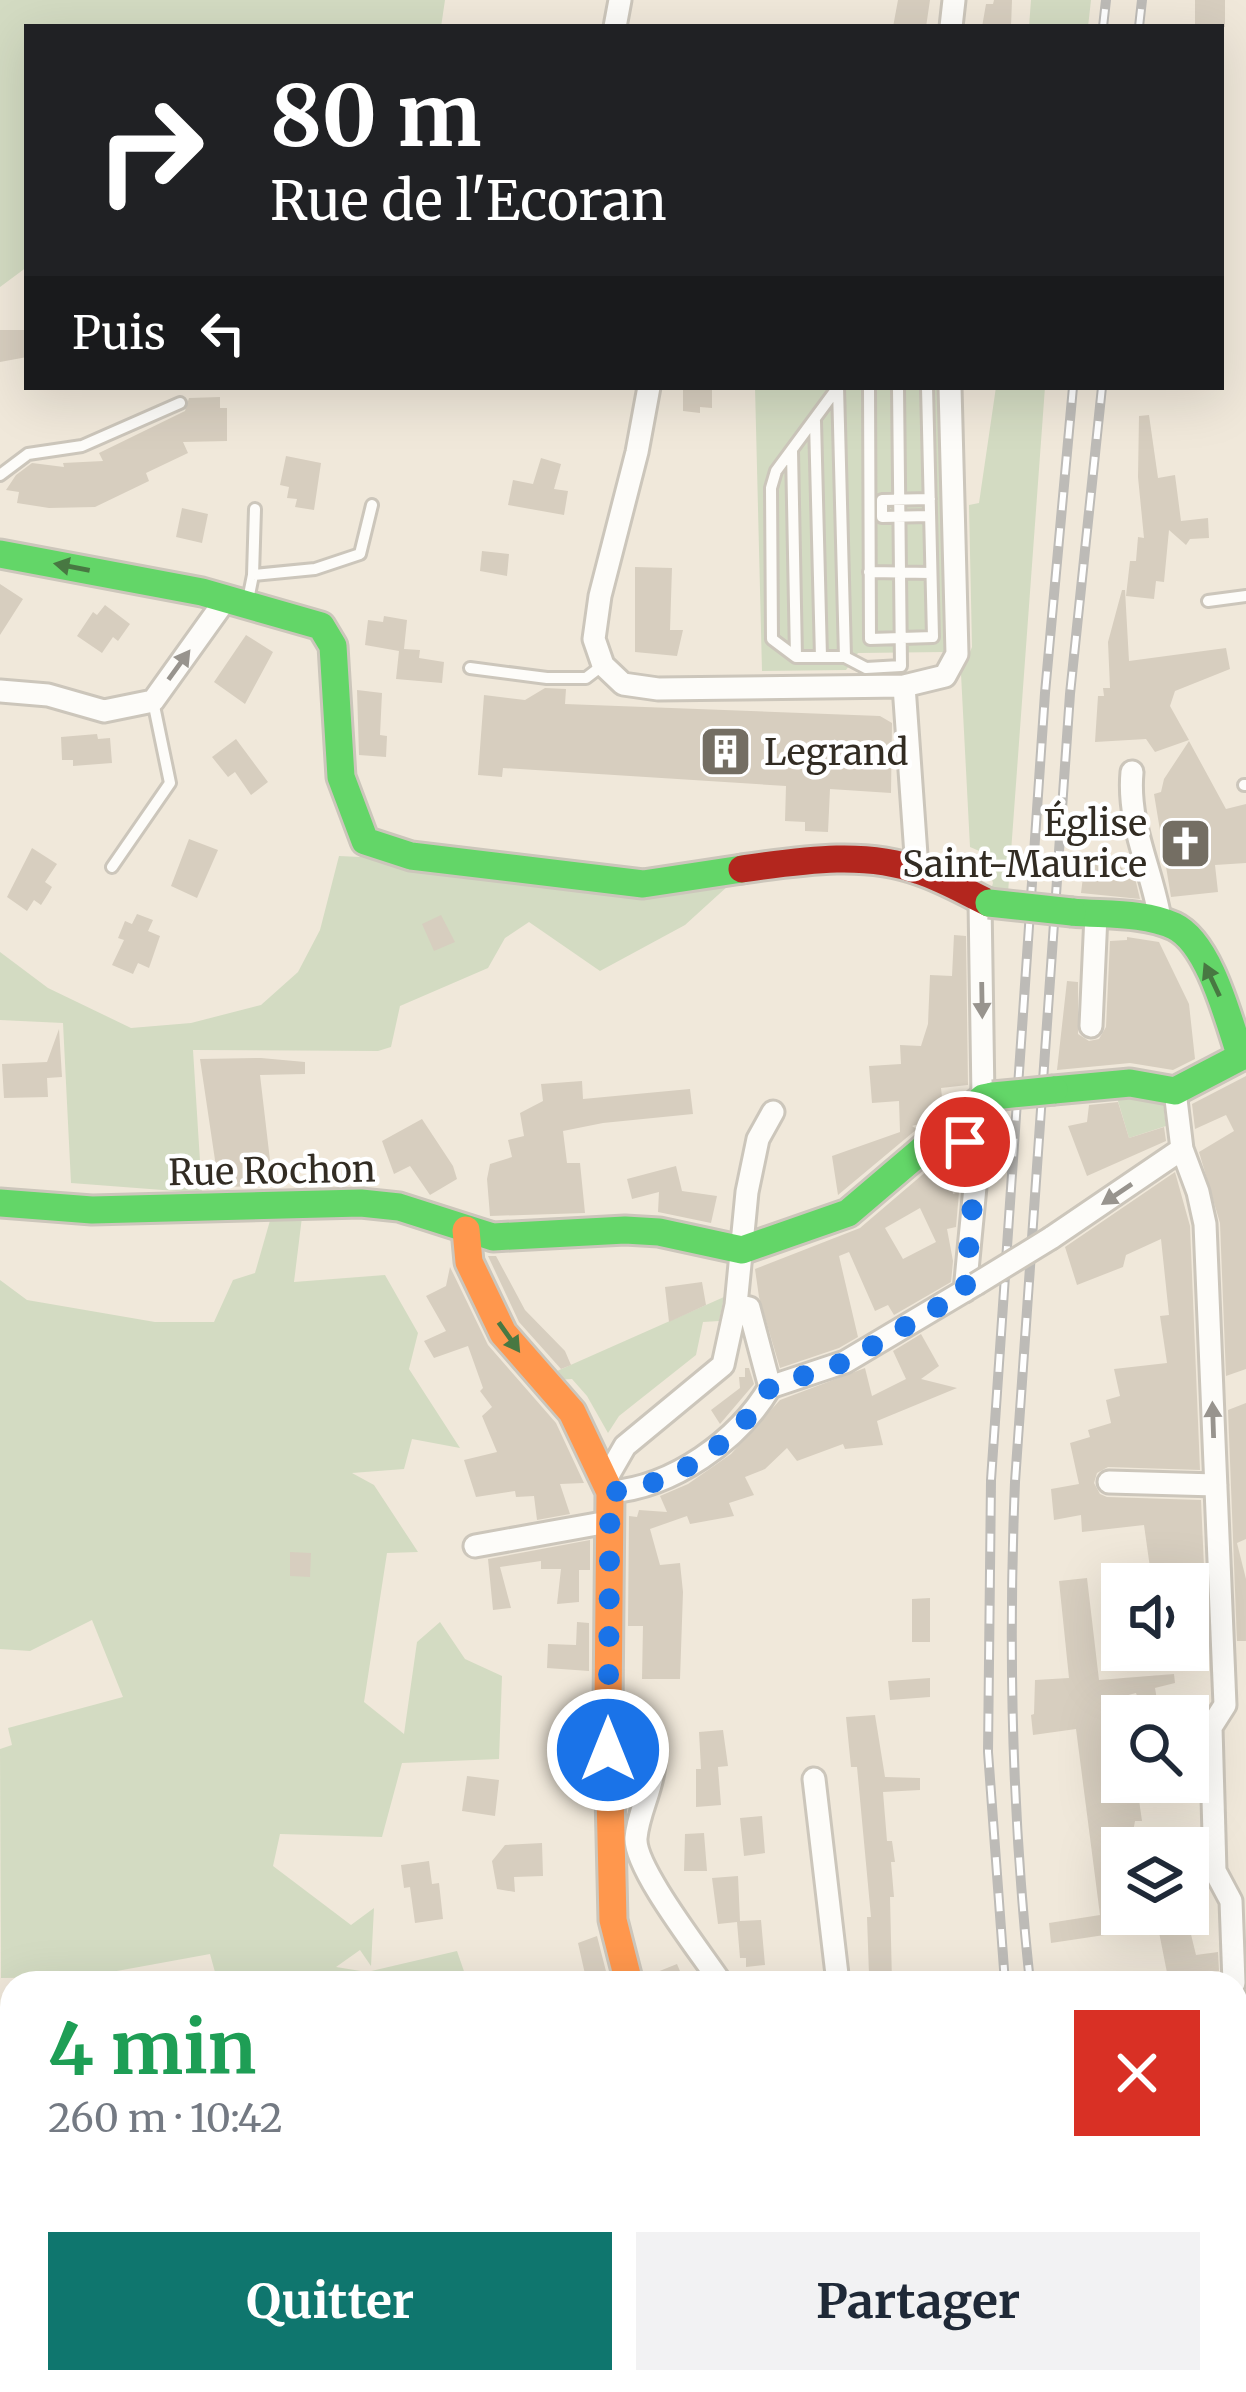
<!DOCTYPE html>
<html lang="fr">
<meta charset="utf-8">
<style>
:root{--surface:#fff;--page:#f2f2f3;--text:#1f2937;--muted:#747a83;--accent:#0f766e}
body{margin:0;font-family:Merriweather,serif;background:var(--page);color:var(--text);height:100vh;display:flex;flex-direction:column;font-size:45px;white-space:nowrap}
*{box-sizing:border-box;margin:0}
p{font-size:39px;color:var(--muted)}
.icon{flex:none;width:66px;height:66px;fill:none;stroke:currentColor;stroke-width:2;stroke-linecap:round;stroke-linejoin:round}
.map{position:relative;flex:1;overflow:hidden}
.sheet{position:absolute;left:0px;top:1971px;width:1248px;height:423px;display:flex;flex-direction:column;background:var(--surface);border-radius:36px 36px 0 0;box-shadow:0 12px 48px #0002}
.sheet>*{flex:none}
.guide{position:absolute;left:24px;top:24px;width:1200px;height:366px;border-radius:0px;box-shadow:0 12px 48px #0002;background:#202124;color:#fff;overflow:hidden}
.tools{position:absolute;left:1101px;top:1563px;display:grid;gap:24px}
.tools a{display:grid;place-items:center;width:108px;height:108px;border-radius:0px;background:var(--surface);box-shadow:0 12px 48px #0002;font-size:60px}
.pin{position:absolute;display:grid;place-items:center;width:102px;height:102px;color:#fff;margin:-51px;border:6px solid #fff;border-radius:50%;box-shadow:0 3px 12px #0007}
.me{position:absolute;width:132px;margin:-66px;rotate:0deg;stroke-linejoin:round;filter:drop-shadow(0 0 9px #0008)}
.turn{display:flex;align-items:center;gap:42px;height:252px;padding:0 48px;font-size:54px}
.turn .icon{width:156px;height:156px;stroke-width:2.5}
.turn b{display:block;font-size:84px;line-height:102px}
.then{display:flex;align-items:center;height:114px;padding:0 48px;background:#0003;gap:24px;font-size:45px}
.round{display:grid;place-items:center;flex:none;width:126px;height:126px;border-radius:0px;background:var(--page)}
.summary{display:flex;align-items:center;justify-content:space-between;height:204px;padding:0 48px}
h1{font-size:72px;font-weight:700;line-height:90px;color:#1e9e55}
.button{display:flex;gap:24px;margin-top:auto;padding:24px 48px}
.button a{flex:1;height:138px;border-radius:0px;background:var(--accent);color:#fff;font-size:48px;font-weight:700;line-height:138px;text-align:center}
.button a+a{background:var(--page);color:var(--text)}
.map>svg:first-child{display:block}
</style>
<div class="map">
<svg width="1246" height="2392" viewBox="0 0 1246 2392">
<rect width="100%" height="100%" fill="#f0e8da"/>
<path fill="#d3dbc2" d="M 0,0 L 445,0 L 441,27 L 27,27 L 27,267 L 0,287 Z
M 1031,0 L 1091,0 L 1088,27 L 1029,27 Z
M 755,387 L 938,387 L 945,652 L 858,653 L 846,670 L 762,671 Z
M 996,387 L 1045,387 L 1008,893 L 991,890 L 993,883 L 984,853 L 970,847 L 961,674 L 972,647 L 969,505 L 979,503 Z
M 339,856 L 740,875 L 685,925 L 600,971 L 529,922 L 505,938 L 488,968 L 400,1006 L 391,1047 L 378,1051 L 193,1050 L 202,1193 L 71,1183 L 63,1023 L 0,1020 L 0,952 L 48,988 L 131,1028 L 191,1023 L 261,1005 L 298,972 L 320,930 Z
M 1115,1091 L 1155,1097 L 1163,1103 L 1166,1126 L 1129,1138 Z
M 271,1217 L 302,1217 L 294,1282 L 385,1275 L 418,1333 L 409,1369 L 460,1448 L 412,1439 L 404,1469 L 352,1473 L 374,1485 L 418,1552 L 387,1553 L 364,1702 L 404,1734 L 417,1642 L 440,1622 L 465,1659 L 502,1676 L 499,1759 L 402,1763 L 382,1837 L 280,1834 L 273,1866 L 351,1925 L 374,1908 L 371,1966 L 360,1950 L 336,1967 L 367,1972 L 457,1951 L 468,1983 L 218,1983 L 210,1954 L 84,1977 L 1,1978 L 0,1749 L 12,1745 L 8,1728 L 123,1697 L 92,1620 L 30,1651 L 0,1649 L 0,1280 L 27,1300 L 155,1322 L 214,1322 L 233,1280 L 255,1273 Z
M 724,1297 L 719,1321 L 703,1322 L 696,1355 L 619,1416 L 608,1433 L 587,1396 L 572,1379 L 554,1380 L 548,1375 Z"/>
<path fill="#d7cebf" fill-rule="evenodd" d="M 898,0 L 930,0 L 926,27 L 893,27 Z
M 994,0 L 1012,0 L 1011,27 L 982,27 L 986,4 L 993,4 Z
M 1195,0 L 1225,0 L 1225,27 L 1195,27 Z
M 0,330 L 27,330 L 27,357 L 0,362 Z
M 683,387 L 712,387 L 712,408 L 700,407 L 700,413 L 683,411 Z
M 220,397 L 220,408 L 227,408 L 227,441 L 183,442 L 188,453 L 146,473 L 149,481 L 95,507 L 49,508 L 17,503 L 19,492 L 6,490 L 16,475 L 32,463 L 64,467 L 63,463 L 103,461 L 99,453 L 185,411 L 189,398 Z
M 1149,415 L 1158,478 L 1175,475 L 1181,521 L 1208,518 L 1209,538 L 1190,539 L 1186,545 L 1169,530 L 1164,582 L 1156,581 L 1154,599 L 1126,596 L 1130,561 L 1136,561 L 1138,537 L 1144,538 L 1138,477 L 1139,416 Z
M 286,456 L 321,463 L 314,510 L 295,507 L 297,499 L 287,498 L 289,487 L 280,485 Z
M 541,458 L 561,464 L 554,489 L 568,491 L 564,515 L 508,505 L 513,480 L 533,484 Z
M 182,508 L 208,514 L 202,543 L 176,537 Z
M 482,551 L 509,554 L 507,576 L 480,571 Z
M 635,567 L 672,568 L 670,630 L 683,630 L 677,656 L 635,652 Z
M 0,584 L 23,599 L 0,635 Z
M 1122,590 L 1125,590 L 1129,661 L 1226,648 L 1230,669 L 1175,691 L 1170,706 L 1189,740 L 1155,752 L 1146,739 L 1095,742 L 1098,696 L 1104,696 L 1103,688 L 1110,688 L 1108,642 Z
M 105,605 L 130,624 L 118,641 L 113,637 L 102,653 L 77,636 L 93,612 L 97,615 Z
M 384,616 L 407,620 L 404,649 L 420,650 L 419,658 L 444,662 L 442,683 L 396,679 L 399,651 L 365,645 L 368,620 L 383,622 Z
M 246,635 L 273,652 L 245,704 L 214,682 Z
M 545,688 L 566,689 L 565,704 L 880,716 L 892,723 L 891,793 L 830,789 L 828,832 L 805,831 L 805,822 L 785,821 L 786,786 L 503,768 L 502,777 L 478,775 L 484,695 L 525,700 Z
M 357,690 L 382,693 L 380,735 L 387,736 L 386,757 L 359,755 Z
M 97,734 L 98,739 L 110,738 L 112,763 L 73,766 L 73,760 L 62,760 L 61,737 Z
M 236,739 L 268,782 L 251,795 L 235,772 L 228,777 L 212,757 Z
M 1189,741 L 1226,809 L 1246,804 L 1246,863 L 1215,865 L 1218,892 L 1171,897 L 1154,794 L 1161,792 L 1164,779 Z
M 189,839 L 218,850 L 197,898 L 171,886 Z
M 32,848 L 57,864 L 45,882 L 52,887 L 48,894 L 41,905 L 34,900 L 27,911 L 7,897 Z
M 1097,855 L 1111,860 L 1135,878 L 1140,899 L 1081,893 L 1083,877 L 1088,878 Z
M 137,914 L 153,920 L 148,931 L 160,936 L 149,968 L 138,963 L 133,974 L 112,965 L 124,940 L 118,938 L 125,921 L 132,924 Z
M 441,915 L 455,942 L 434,951 L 422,924 Z
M 954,935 L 966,936 L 968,1085 L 941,1088 L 943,1107 L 925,1122 L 912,1126 L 917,1129 L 838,1195 L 832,1156 L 900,1132 L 899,1101 L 872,1103 L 869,1066 L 901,1064 L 900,1045 L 921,1046 L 928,1024 L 930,975 L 952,976 Z
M 1127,937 L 1159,942 L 1189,1004 L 1195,1059 L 1173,1070 L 1130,1063 L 1057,1070 L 1067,981 L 1078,982 L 1078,1034 L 1089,1041 L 1099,1039 L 1106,1027 L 1110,941 L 1127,940 Z
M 59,1029 L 62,1077 L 47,1078 L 48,1097 L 4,1098 L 2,1064 L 47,1062 Z
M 261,1058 L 305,1062 L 305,1074 L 260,1075 L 273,1186 L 219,1187 L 200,1059 Z
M 1246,1076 L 1246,1369 L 1226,1376 L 1220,1223 L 1199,1152 L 1234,1131 L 1226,1115 L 1195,1129 L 1192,1104 Z
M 582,1081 L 583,1099 L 690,1089 L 693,1114 L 603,1123 L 563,1131 L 567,1163 L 580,1163 L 585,1213 L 490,1216 L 487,1179 L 490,1164 L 512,1157 L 508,1140 L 524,1136 L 520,1113 L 543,1101 L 541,1084 Z
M 1118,1102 L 1129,1138 L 1164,1127 L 1166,1141 L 1087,1176 L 1068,1126 L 1087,1122 L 1089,1105 Z
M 422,1119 L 453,1166 L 457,1179 L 430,1195 L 410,1166 L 394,1174 L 382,1141 Z
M 949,1152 L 953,1194 L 959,1192 L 956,1227 L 947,1229 L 953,1261 L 951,1282 L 894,1315 L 888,1305 L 875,1311 L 849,1252 L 839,1256 L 858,1337 L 839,1348 L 780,1368 L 759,1297 L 755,1269 L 860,1228 ZM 920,1208 L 936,1242 L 903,1259 L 885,1228 Z
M 676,1166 L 682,1191 L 717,1196 L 711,1223 L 658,1212 L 659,1192 L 632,1199 L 627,1179 Z
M 1175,1172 L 1190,1226 L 1200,1470 L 1108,1467 L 1097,1473 L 1094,1483 L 1100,1494 L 1107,1497 L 1201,1500 L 1208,1655 L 1188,1655 L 1188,1584 L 1152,1582 L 1144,1525 L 1082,1532 L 1081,1515 L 1054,1520 L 1051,1489 L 1079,1484 L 1070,1443 L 1090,1437 L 1088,1430 L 1111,1423 L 1106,1400 L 1120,1396 L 1114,1369 L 1167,1363 L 1160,1316 L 1169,1315 L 1161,1239 L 1126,1255 L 1123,1267 L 1077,1285 L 1065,1247 Z
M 488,1256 L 496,1256 L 525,1310 L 565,1351 L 571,1365 L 561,1369 L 519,1322 Z
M 450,1267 L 488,1345 L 556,1423 L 584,1483 L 560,1484 L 570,1514 L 537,1520 L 534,1496 L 516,1497 L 515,1491 L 476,1497 L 464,1460 L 497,1452 L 482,1416 L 492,1407 L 480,1391 L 483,1388 L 468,1346 L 434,1358 L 424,1341 L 446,1331 L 426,1296 L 446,1286 Z
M 702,1282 L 706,1305 L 669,1322 L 665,1287 Z
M 921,1334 L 939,1366 L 921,1379 L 957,1388 L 877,1421 L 883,1445 L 845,1449 L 843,1444 L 797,1461 L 787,1448 L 765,1469 L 745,1477 L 754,1495 L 729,1503 L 734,1516 L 690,1524 L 687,1516 L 650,1529 L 660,1565 L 680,1563 L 683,1592 L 680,1679 L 642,1679 L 643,1626 L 628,1626 L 629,1516 L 637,1517 L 639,1510 L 667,1512 L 660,1496 L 688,1484 L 731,1454 L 780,1400 L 865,1368 L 872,1396 L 906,1379 L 893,1351 Z
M 745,1368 L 749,1368 L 754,1384 L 720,1424 L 711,1410 L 740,1388 L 739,1377 L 745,1377 Z
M 1246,1403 L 1246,1539 L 1237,1543 L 1246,1579 L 1246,1641 L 1237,1641 L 1228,1410 Z
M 590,1540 L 590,1570 L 579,1570 L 579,1602 L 557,1604 L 561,1569 L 541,1569 L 541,1561 L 500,1567 L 511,1608 L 493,1610 L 488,1559 Z
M 290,1552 L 311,1553 L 310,1577 L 290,1576 Z
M 1087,1578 L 1099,1680 L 1174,1674 L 1175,1683 L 1155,1688 L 1157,1700 L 1139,1702 L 1136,1693 L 1102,1702 L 1113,1787 L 1125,1786 L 1132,1801 L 1139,1800 L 1142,1821 L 1135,1821 L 1132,1838 L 1122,1839 L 1122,1914 L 1186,1914 L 1196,1955 L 1218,1952 L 1219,1971 L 1195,1975 L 1196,1983 L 1169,1983 L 1158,1927 L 1051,1943 L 1049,1923 L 1100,1915 L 1076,1729 L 1033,1735 L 1031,1715 L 1034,1714 L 1035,1680 L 1069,1678 L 1059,1581 Z
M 930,1598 L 930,1642 L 912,1642 L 912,1599 Z
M 577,1622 L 589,1623 L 589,1671 L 547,1668 L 548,1644 L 576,1645 Z
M 930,1678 L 930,1697 L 890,1700 L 888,1681 Z
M 875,1715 L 885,1777 L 920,1778 L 920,1790 L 883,1792 L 887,1841 L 892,1841 L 895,1862 L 891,1862 L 894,1897 L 890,1897 L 892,1983 L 873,1983 L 872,1975 L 869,1975 L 867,1917 L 871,1917 L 857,1767 L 851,1767 L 846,1717 Z
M 723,1730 L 728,1766 L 718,1767 L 721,1805 L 696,1807 L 696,1769 L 701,1769 L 699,1732 Z
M 467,1776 L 499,1780 L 495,1816 L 462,1811 Z
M 762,1816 L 765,1853 L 744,1856 L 740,1818 Z
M 704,1833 L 707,1871 L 684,1871 L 685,1834 Z
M 542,1843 L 543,1876 L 514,1877 L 515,1892 L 497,1889 L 492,1861 L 505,1845 Z
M 429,1861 L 432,1884 L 439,1883 L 443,1919 L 415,1923 L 410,1887 L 404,1888 L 401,1865 Z
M 738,1876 L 740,1921 L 761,1920 L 765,1965 L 746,1967 L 746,1958 L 740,1958 L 737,1922 L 718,1924 L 712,1878 Z
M 597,1936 L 609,1983 L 587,1983 L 578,1943 Z
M 677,1964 L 685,1983 L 648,1983 L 647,1976 Z"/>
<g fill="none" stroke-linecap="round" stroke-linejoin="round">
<defs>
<path id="lane" d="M 838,387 L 845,657 L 796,657 L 772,639 L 771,488 L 776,471 Z
M 869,387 L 870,639 L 933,637 L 927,387
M 815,421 L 821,657
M 792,451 L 796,657
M 0,475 L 28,454 L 82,446 L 180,403
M 930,499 L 882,500 L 882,517 L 930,516
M 869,572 L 931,573
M 253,575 L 315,569 L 360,554 L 372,505
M 248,600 L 253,575 L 255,509
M 1208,601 L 1246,596
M 845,657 L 866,668 L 901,666 L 898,387
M 470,668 L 547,678 L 586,678 L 603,665
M 1244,785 L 1246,785
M 112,867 L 170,783 L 153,701"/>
<path id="street" d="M 615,27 L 620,0
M 951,27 L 954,0
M 649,387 L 637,452 L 600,596 L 594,639 L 603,665 L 623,684 L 658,689 L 904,686
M 0,691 L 48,695 L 104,711 L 153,701 L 226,599
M 1132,772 C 1127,826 1153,871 1161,924
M 917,869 L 904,686 L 945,676 L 957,654 L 950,387
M 980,901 L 983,1098
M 1091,1026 L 1096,915
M 1175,1091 L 1182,1149 L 1198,1192 L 1205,1224 L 1225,1705
M 1051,1238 L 1182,1149
M 965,1291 L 975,1187 L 963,1172 L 967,1112
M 736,1305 L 749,1308 L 770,1387
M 606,1479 L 625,1446 L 723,1365 L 736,1305 L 747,1192 L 758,1139 L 773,1112
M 1109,1482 L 1216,1485
M 610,1492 C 673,1487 738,1441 770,1387 L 845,1362 L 976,1284
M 475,1546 L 608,1522
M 1225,1705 L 1211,1727 L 1215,1871 L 1231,1901 L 1234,1983
M 608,1750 L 640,1749 L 654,1765 C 652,1790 638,1813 636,1838 C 634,1868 702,1954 721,1983
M 814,1779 L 838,1983
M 1236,1999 L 1246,2058
M 0,2100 L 12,2150
M 0,2372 L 12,2370
M 76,2382 L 80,2392
M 404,2382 L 408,2392
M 783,2382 L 788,2392"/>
<path id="fast" d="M 0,554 L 202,592 L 321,626 L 333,646 L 341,777 L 365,841 L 411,856 L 643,884 L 742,869
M 1072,912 C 1104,915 1144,912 1174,926 C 1210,943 1229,1022 1241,1057
M 1054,1090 L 1130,1083 L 1175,1091 L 1246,1054
M 0,1203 L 92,1210 L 361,1203 L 399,1207 L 493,1237 L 625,1230 L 659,1232 L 742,1250 L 848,1213 L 983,1098 L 993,1096"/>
<path id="slow" d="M 466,1230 L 469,1262 L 503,1333 L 572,1412 L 610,1492 L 608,1711 L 613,1920 L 629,1983"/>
<path id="jam" d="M 742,869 C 799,861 864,850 920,871 C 944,879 966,892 989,903"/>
</defs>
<use href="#lane" stroke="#ccc6bb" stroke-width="16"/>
<use href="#street" stroke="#ccc6bb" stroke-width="27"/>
<use href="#fast" stroke="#ccc6bb" stroke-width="33"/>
<use href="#slow" stroke="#ccc6bb" stroke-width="33"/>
<use href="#jam" stroke="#ccc6bb" stroke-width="33"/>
<use href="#lane" stroke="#fdfcf9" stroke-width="10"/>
<use href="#street" stroke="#fdfcf9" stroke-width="21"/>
<use href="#fast" stroke="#63d668" stroke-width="27"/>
<use href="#slow" stroke="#ff974d" stroke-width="27"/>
<use href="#jam" stroke="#b3261e" stroke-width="27"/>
<defs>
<path id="rail" d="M 1103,27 L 1106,0
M 1139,27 L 1142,0
M 1005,1983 L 988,1752 L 991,1480 L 1045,693 L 1073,387
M 1030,1983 C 1012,1816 1008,1650 1015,1482 L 1070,694 L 1102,387
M 1063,2382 L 1065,2392
M 1100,2382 L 1103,2392"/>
</defs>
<use href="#rail" stroke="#bdbbb7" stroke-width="10"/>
<use href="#rail" stroke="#fff" stroke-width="6" stroke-dasharray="18" stroke-linecap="butt"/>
<defs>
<path id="street-bridge" d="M 976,1284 L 1051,1238"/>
<path id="fast-bridge" d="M 989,903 L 1072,912
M 993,1096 L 1054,1090"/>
</defs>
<use href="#street-bridge" stroke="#ccc6bb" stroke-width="27" stroke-linecap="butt"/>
<use href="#fast-bridge" stroke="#ccc6bb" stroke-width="33" stroke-linecap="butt"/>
<use href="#street-bridge" stroke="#fdfcf9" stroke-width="21"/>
<use href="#fast-bridge" stroke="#63d668" stroke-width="27"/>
</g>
<defs><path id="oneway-solid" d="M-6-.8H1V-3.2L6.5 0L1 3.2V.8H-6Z" transform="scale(3)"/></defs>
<g fill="#487842">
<use href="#oneway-solid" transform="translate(72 567) rotate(-169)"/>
<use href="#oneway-solid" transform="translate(1212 980) rotate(-115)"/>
<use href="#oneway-solid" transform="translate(509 1337) rotate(55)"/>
</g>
<g fill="#98948e">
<use href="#oneway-solid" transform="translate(179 665) rotate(-54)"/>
<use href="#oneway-solid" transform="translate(982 1000) rotate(89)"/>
<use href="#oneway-solid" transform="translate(1117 1194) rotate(146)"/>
<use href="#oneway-solid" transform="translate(1213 1420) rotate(-92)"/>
</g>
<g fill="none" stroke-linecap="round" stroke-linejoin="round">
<path stroke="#1a73e8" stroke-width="21" stroke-dasharray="0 37.8" d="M 608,1750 L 610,1492 C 673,1487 738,1441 770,1387 L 845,1362 L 965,1291 L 974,1187 L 964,1172 L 965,1142"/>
</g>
<defs>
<symbol id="building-square" viewBox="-11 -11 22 22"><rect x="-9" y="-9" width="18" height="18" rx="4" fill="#746e63" stroke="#fff"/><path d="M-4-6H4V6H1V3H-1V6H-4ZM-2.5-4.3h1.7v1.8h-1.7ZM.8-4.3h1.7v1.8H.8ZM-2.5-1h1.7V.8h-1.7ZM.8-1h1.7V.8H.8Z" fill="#fff"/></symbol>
<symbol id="church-square" viewBox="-11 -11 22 22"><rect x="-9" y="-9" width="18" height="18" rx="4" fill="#746e63" stroke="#fff"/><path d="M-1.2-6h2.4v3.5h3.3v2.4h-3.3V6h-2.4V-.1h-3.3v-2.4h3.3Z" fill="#fff"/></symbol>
</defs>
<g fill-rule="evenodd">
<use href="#building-square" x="696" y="722" width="59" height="59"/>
<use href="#church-square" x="1156" y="814" width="59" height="59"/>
</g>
<g text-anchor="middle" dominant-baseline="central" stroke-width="9" stroke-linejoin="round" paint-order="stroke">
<g font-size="36" fill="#322c23" stroke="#fff" text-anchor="start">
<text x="764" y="752">Legrand</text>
<text x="1147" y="823" text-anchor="end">Église<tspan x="1147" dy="41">Saint-Maurice</tspan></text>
</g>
<g font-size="36" fill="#322c23" stroke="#fff">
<text transform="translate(272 1171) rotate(-1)">Rue Rochon</text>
</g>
</g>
</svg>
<div class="tools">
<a><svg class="icon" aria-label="sound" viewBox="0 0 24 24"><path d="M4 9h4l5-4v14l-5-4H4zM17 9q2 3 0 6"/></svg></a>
<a><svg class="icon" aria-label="search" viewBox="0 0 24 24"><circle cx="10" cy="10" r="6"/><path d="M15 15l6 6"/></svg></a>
<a><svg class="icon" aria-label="layers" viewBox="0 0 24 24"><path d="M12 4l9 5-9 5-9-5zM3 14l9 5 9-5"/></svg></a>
</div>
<div class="pin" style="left:965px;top:1142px;background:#d93025"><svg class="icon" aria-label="arrive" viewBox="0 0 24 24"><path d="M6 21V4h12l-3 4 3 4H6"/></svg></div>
<svg class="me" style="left:608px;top:1750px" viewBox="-20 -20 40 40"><circle r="17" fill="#1a73e8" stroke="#fff" stroke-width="3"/><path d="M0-11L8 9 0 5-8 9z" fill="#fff"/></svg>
<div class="guide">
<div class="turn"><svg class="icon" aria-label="right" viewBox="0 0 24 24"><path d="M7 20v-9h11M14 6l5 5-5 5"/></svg><div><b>80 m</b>Rue de l'Ecoran</div></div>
<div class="then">Puis<svg class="icon" aria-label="left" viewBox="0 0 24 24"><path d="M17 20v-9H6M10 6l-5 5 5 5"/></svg></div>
</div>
<section class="sheet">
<div class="summary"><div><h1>4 min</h1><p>260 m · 10:42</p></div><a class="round" style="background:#d93025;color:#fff"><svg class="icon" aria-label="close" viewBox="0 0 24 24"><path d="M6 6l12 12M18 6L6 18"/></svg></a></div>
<div class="button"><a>Quitter</a><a>Partager</a></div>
</section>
</div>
